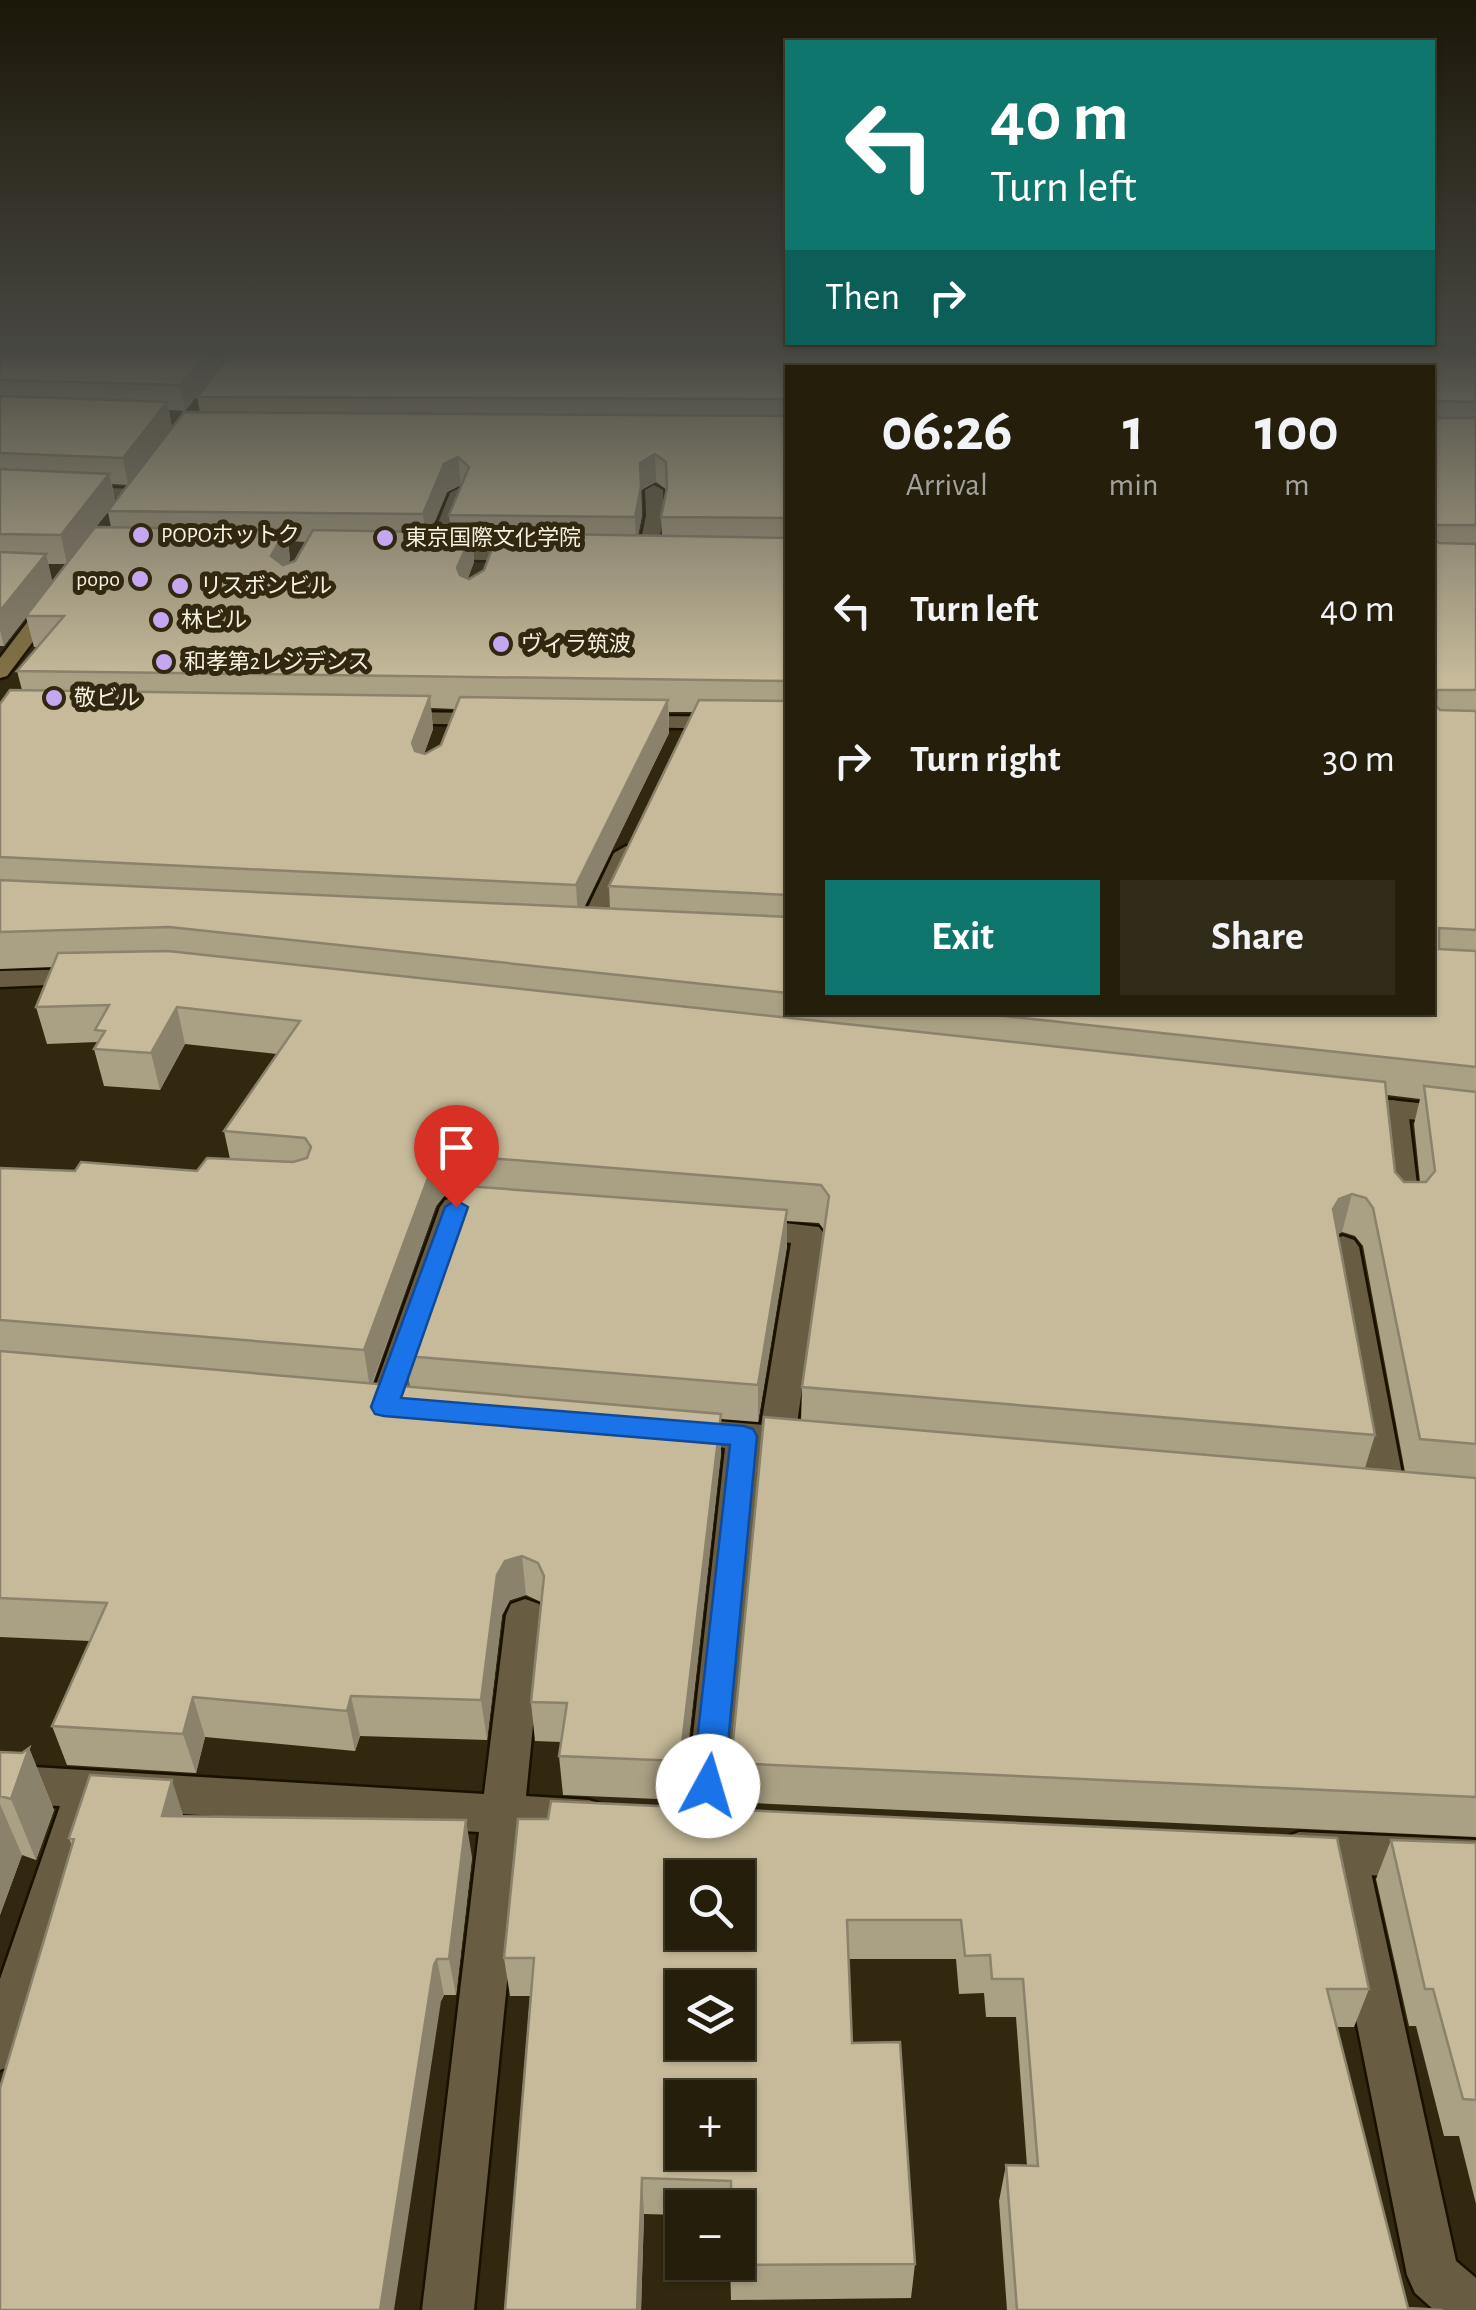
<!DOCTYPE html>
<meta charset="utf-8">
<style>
:root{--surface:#251e0b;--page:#312b19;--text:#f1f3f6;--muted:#a3a29d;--line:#423c2c;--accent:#0f766e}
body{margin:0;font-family:"Alegreya Sans","Noto Sans JP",sans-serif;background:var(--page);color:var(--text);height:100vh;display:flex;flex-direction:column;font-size:38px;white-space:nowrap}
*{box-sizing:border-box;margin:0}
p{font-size:32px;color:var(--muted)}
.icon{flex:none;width:55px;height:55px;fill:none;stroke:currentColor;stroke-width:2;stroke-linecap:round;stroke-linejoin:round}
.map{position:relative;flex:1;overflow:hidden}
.drawer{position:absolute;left:785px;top:365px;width:650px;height:650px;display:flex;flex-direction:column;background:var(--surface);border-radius:0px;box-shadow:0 2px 8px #0004,0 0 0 2px var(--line)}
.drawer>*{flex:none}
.hud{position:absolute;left:785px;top:40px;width:650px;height:305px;border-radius:0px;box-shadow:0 2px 8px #0004,0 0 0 2px var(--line);background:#0f766e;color:#fff;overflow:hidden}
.tools{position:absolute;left:665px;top:1860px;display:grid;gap:20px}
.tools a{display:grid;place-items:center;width:90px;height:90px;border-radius:0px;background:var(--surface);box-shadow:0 2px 8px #0004,0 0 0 2px var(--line);font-size:50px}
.pin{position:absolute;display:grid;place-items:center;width:85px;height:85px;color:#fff;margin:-102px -42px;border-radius:50% 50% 50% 0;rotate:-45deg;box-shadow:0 0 10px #0007}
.pin .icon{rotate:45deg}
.me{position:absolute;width:110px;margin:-55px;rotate:6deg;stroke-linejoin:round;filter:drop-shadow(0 0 8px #0008)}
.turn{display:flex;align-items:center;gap:35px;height:210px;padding:0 40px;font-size:45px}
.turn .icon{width:130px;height:130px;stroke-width:2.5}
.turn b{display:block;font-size:70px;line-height:85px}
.then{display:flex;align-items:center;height:95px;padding:0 40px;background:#0003;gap:20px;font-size:38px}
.eta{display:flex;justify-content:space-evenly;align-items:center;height:170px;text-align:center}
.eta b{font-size:60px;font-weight:700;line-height:70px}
.button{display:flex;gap:20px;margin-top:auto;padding:20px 40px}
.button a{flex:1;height:115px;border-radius:0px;background:var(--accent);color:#fff;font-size:40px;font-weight:700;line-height:115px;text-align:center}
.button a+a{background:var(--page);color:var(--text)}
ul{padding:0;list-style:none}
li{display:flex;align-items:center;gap:30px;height:150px;padding:0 40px}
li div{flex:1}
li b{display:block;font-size:38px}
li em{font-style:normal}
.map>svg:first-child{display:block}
</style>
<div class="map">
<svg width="1476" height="2310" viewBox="0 0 1476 2310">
<rect width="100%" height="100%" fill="#31280f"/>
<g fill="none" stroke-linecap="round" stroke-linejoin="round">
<defs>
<path id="lane" d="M 0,483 L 133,489 L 142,494 L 133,499 L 0,493 Z
M 654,485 L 663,490 L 664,515 L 656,556 L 647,562 L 638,556 L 646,515 L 645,490 Z
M 459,488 L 468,493 L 443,555 L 434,561 L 427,559 L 425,555 L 450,493 Z
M 1393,1100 L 1403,1103 L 1408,1109 L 1420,1210 L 1415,1217 L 1393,1217 L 1388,1210 L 1378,1109 L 1383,1103 Z
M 456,1197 L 509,1203 L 514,1210 L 509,1217 L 468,1218 L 402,1407 L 397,1416 L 385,1420 L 373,1416 L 368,1407 L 440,1207 L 445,1200 Z
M 749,1219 L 819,1227 L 824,1234 L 795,1438 L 790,1447 L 777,1451 L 764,1447 L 759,1438 L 791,1243 L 738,1236 L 733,1229 L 738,1222 Z
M 1343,1236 L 1354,1240 L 1359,1247 L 1406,1495 L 1401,1505 L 1388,1509 L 1375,1505 L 1370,1495 L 1327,1247 L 1332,1240 Z
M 1345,1834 L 1360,1840 L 1367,1854 L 1456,2261 L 1476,2278 L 1476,2310 L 1434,2310 L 1415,2293 L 1407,2275 L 1323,1854 L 1330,1840 Z"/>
<path id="street" d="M 173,356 L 255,356 L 248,360 L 180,360 Z
M 436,549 L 530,549 L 539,555 L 530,561 L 429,559 L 427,555 Z
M 391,712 L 490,713 L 501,719 L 490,725 L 383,723 L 380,718 L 383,713 Z
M 631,716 L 788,717 L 788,730 L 623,727 L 620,722 L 623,717 Z
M 626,846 L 638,853 L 602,932 L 589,940 L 580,937 L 576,932 L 614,853 Z
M 87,969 L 100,977 L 96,983 L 0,987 L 0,971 Z
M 1351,1096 L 1476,1109 L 1476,1127 L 1341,1111 L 1336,1105 L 1341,1099 Z
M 682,1418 L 801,1428 L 814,1432 L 819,1441 L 814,1450 L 801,1454 L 760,1451 L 725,1825 L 719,1839 L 704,1844 L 689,1839 L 683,1825 L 725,1448 L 670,1440 L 664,1431 L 670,1422 Z
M 525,1599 L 539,1604 L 544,1615 L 526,1796 L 589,1800 L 604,1805 L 610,1819 L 604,1833 L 589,1838 L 522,1834 L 474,2310 L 422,2310 L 479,1832 L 102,1809 L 24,2047 L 17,2064 L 0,2070 L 0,1979 L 60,1806 L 0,1803 L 0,1765 L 484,1794 L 506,1615 L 511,1604 Z
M 1299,1832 L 1476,1840 L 1476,1880 L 1299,1872 L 1284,1866 L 1277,1852 L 1284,1838 Z"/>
<path id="secondary" d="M 55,593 L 65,599 L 7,676 L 0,678 L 0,658 L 48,595 Z"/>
</defs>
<use href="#lane" stroke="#191000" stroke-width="5"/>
<use href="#street" stroke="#191000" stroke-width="5"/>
<use href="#secondary" stroke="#191000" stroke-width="5"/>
<use href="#lane" fill="#685d43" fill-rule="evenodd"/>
<use href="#street" fill="#685d43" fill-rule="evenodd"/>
<use href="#secondary" fill="#827144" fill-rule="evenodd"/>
</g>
<path fill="#aaa084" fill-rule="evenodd" d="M 0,356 L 220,356 L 221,364 L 185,411 L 169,410 L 172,428 L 169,431 L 184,412 L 200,412 L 197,397 L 229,356 L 1476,356 L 1476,1837 L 731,1802 L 731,1763 L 764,1417 L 801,1421 L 802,1387 L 824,1230 L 819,1223 L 787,1221 L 787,1246 L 758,1422 L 721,1419 L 721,1453 L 682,1800 L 563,1795 L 559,1756 L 561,1742 L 535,1741 L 531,1702 L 541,1602 L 526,1595 L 510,1600 L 502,1615 L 487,1740 L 360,1736 L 355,1751 L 205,1737 L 196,1773 L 67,1765 L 52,1726 L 90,1641 L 0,1637 L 0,1168 L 75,1171 L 81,1162 L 197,1171 L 207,1158 L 230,1159 L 224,1131 L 277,1054 L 185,1044 L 160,1090 L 104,1086 L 94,1049 L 98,1042 L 47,1044 L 36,1007 L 53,967 L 0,969 L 0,704 L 10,690 L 22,690 L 17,671 L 38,647 L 34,647 L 26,617 L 4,646 L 0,646 ZM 788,368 L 1432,368 L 1432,1012 L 788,1012 ZM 656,482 L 667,490 L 661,517 L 662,536 L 638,535 L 642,515 L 641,490 ZM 112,484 L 128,485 L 115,501 ZM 461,485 L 449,515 L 451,534 L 429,535 L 447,492 ZM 108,512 L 111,527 L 96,527 ZM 288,541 L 306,542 L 295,561 L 288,563 L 290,559 ZM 473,544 L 494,544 L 484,570 L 469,579 L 468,578 L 474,562 ZM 48,564 L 66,564 L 52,582 ZM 431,708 L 455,709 L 441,745 L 425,754 L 424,754 L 433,729 ZM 669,712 L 693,712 L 609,886 L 610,909 L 584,907 L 669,733 ZM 1387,1095 L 1420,1099 L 1414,1124 L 1420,1182 L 1404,1182 L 1395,1172 ZM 456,1193 L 464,1194 L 405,1356 L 410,1387 L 373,1383 L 436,1206 L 444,1196 ZM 1342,1232 L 1355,1236 L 1363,1246 L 1405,1472 L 1365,1468 L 1375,1435 L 1338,1234 Z
M 29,1748 L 54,1810 L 36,1860 L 22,1855 L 0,1915 L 0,1752 L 22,1753 Z
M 183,1816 L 472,1857 L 456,1995 L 444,1995 L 441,2001 L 72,1846 L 69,1838 Z
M 518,1819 L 1369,1989 L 1354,2027 L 1336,2027 L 1408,2308 L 1443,2310 L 1007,2310 L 999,2201 L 1006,2165 L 1027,2166 L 1016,2017 L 986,2017 L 984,1993 L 959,1994 L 956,1959 L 849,1959 L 852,2043 L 915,2264 L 911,2298 L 731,2300 L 730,2262 L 738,2208 L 682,2208 L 682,2215 L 644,2214 L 641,2310 L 505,2310 L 530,1996 L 510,1996 L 504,1958 Z
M 1391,1840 L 1476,1843 L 1476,2204 L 1459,2136 L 1444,2136 L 1416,2026 L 1409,2026 L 1376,1879 Z"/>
<path fill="#8b826c" d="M 204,356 L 220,356 L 221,364 L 185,411 L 180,385 Z
M 167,402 L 172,428 L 128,485 L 123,458 Z
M 655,454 L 656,482 L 641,490 L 642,515 L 636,546 L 635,517 L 640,463 Z
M 458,457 L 461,485 L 447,492 L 426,543 L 423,514 L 444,464 Z
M 109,474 L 115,502 L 67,564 L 61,535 Z
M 286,530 L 290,559 L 275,585 L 271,556 Z
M 472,533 L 474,562 L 460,598 L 457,568 Z
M 46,554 L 53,583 L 4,646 L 0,630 L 0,611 Z
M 430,696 L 433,729 L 416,776 L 412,743 Z
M 668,700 L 669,733 L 578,920 L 576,885 Z
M 177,1007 L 185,1044 L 160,1090 L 151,1053 Z
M 452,1155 L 456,1193 L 444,1196 L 436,1206 L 370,1389 L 364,1350 L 432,1167 L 439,1158 Z
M 1352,1194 L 1342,1232 L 1329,1238 L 1333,1209 L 1339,1199 Z
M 787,1210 L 787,1246 L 758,1422 L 758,1385 Z
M 721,1414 L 721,1453 L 682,1800 L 680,1761 Z
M 522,1556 L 526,1595 L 510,1600 L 502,1615 L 487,1740 L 481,1700 L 497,1575 L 505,1561 Z
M 351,1696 L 360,1736 L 355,1751 L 347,1711 Z
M 193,1697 L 205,1737 L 196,1773 L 183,1734 Z
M 29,1748 L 54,1810 L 36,1860 L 11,1799 Z
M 172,1780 L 184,1818 L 162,1816 Z
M 0,1804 L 22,1855 L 0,1915 Z
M 466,1820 L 472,1857 L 456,1995 L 449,1959 Z
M 437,1959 L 444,1995 L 441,2001 L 394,2310 L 380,2310 L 434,1965 Z
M 642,2178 L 644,2214 L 641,2310 L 637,2310 Z"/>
<path fill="#c6ba9a" stroke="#8b826c" stroke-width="2.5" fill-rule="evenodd" d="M 0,356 L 204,356 L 180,385 L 0,380 Z
M 229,356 L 1476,356 L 1476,402 L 1438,401 L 1434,405 L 1438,418 L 1476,418 L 1476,525 L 1436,525 L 1435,540 L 1439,543 L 1476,544 L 1476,690 L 1437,690 L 1436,706 L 1440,710 L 1476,711 L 1476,930 L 1439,928 L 1439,949 L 1476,951 L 1476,1067 L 968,1012 L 1432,1012 L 1432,368 L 788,368 L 788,399 L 197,397 Z
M 0,396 L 167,402 L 123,458 L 0,453 Z
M 184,412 L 788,416 L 788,518 L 661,517 L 667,488 L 666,462 L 655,454 L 640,463 L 641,487 L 635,517 L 449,515 L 469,467 L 458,457 L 444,464 L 423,514 L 108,511 Z
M 0,469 L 109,474 L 61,535 L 0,534 Z
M 95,527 L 286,530 L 271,556 L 283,565 L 295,561 L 313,530 L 421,532 L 430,535 L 472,533 L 457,568 L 460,575 L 469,579 L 484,570 L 498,533 L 788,538 L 788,681 L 17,671 L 64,616 L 26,616 Z
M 0,552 L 46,554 L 0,611 Z
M 10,690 L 430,696 L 412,743 L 415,751 L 425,754 L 441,745 L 460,697 L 668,700 L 576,885 L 0,857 L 0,704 Z
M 699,700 L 788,701 L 788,895 L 609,886 Z
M 0,880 L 788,917 L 788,993 L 169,927 L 0,932 Z
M 168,951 L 1385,1082 L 1395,1172 L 1404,1182 L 1426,1182 L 1435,1171 L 1424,1086 L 1476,1092 L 1476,1444 L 1420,1439 L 1373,1208 L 1366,1198 L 1352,1194 L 1339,1199 L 1333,1209 L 1375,1435 L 802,1387 L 829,1196 L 821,1185 L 452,1155 L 439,1158 L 432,1167 L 364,1350 L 0,1320 L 0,1168 L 75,1171 L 81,1162 L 197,1171 L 207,1158 L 293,1162 L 307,1158 L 311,1147 L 305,1138 L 224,1131 L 300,1021 L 177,1007 L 151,1053 L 94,1049 L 105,1031 L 95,1030 L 109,1005 L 36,1007 L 58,953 Z
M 466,1186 L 787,1210 L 758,1385 L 405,1356 Z
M 0,1351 L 721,1414 L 680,1761 L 559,1756 L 567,1703 L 531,1702 L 544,1576 L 538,1563 L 522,1556 L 505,1561 L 497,1575 L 481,1700 L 351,1696 L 347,1711 L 193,1697 L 183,1734 L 52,1726 L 107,1603 L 0,1598 Z
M 764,1417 L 1476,1478 L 1476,1797 L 731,1763 Z
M 29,1748 L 11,1799 L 0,1796 L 0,1752 L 22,1753 Z
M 90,1775 L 172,1780 L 162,1816 L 466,1820 L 449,1959 L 437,1959 L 434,1965 L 380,2310 L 0,2310 L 0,2088 L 74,1839 L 69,1838 Z
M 551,1801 L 1337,1838 L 1369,1989 L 1327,1989 L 1408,2308 L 1443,2310 L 1017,2310 L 1006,2165 L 1038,2166 L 1023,1979 L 992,1979 L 990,1955 L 965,1956 L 961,1920 L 847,1920 L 852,2043 L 900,2042 L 915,2264 L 730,2265 L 730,2262 L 738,2262 L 738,2208 L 731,2208 L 731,2181 L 642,2178 L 637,2310 L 505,2310 L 534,1958 L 504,1958 L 518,1819 L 548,1819 ZM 682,1878 L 738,1878 L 738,1932 L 682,1932 ZM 682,1988 L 738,1988 L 738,2042 L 682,2042 ZM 682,2098 L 738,2098 L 738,2152 L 682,2152 Z
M 1391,1840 L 1476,1843 L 1476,2100 L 1463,2099 L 1433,1989 L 1425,1989 Z"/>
<linearGradient id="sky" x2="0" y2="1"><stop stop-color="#1b1608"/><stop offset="0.52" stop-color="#484842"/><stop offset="1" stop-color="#484842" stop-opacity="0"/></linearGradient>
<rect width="1476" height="679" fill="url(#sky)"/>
<path fill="#1a73e8" stroke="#114b97" stroke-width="2.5" d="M 456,1200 L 468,1207 L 401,1398 L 744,1426 L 753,1429 L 757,1436 L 724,1786 L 720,1796 L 708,1800 L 697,1796 L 692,1786 L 730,1445 L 384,1416 L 375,1414 L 371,1407 L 445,1207 Z"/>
<g fill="#c5a7f1" stroke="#31280f" stroke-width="4">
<circle cx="141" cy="535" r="10"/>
<circle cx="385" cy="538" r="10"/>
<circle cx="140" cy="579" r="10"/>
<circle cx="180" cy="586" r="10"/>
<circle cx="161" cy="620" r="10"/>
<circle cx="501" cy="644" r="10"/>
<circle cx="164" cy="662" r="10"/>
<circle cx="54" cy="698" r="10"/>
</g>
<g text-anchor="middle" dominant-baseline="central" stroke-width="10" stroke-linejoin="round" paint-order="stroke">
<g font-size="22" fill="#f6f0e1" stroke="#31280f" text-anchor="start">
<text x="161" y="535">POPOホットク</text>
<text x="405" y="538">東京国際文化学院</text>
<text x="120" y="579" text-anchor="end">popo</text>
<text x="200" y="586">リスボンビル</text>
<text x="181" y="620">林ビル</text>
<text x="521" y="644">ヴィラ筑波</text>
<text x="184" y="662">和孝第2レジデンス</text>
<text x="74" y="698">敬ビル</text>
</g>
</g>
</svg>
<div class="tools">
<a><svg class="icon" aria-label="search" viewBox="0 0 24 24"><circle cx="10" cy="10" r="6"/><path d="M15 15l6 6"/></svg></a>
<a><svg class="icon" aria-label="layers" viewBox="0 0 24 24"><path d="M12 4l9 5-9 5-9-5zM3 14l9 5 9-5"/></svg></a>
<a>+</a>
<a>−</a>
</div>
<div class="pin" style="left:456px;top:1207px;background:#d93025"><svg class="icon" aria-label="arrive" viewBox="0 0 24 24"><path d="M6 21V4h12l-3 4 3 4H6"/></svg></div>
<svg class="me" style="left:708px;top:1786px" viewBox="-20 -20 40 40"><circle r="19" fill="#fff"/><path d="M0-13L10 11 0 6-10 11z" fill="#1a73e8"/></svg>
<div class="hud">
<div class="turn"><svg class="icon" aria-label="left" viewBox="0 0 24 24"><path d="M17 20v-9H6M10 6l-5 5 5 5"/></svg><div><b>40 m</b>Turn left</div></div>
<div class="then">Then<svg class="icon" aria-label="right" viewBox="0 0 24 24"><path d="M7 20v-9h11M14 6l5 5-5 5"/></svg></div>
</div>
<section class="drawer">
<div class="eta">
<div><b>06:26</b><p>Arrival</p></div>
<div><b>1</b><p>min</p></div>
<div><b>100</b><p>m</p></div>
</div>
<ul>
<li><svg class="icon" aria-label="left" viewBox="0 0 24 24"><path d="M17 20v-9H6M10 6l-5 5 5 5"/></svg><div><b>Turn left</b></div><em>40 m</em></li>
<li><svg class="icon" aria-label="right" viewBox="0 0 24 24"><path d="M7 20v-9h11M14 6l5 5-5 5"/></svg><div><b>Turn right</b></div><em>30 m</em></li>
</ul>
<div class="button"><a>Exit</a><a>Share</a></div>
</section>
</div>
